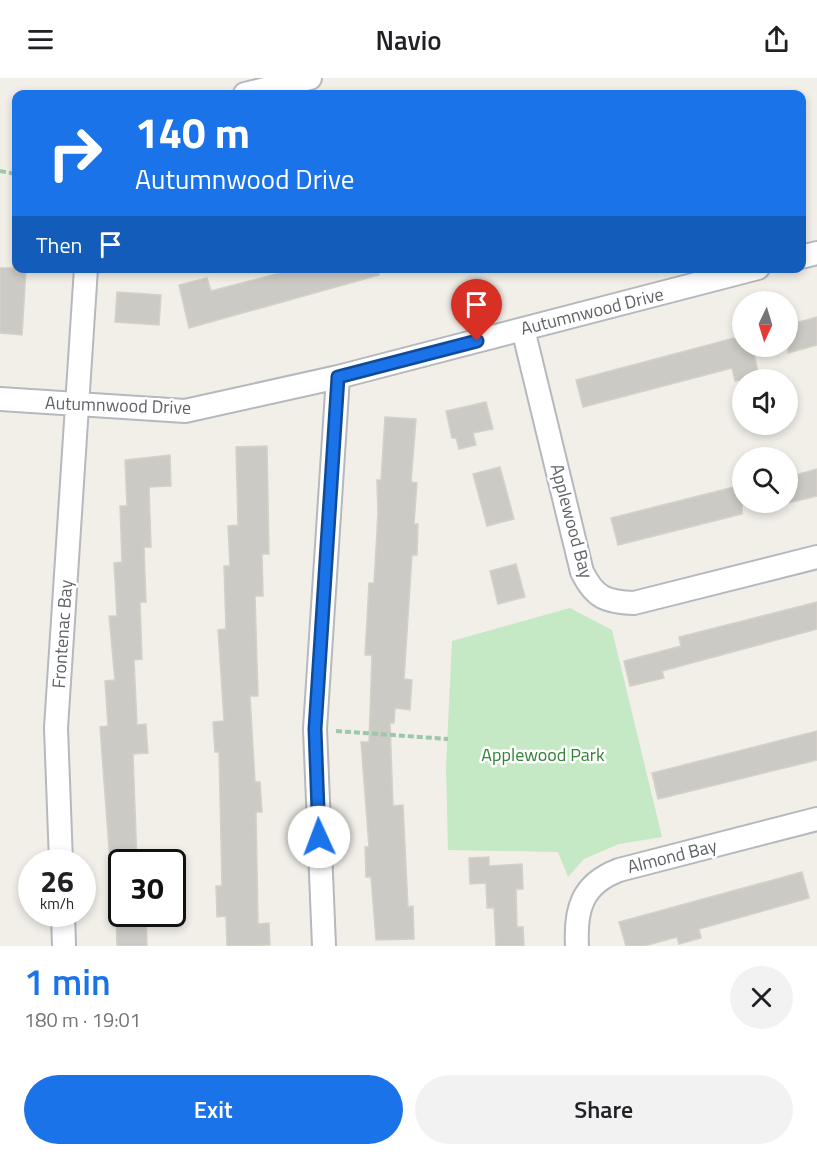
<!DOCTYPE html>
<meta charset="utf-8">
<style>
:root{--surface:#fff;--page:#f2f2f2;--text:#202124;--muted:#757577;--accent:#1a73e8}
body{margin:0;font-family:"Titillium Web",sans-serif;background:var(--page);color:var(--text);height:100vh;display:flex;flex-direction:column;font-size:22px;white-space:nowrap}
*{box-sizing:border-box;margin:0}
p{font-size:20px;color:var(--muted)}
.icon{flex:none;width:33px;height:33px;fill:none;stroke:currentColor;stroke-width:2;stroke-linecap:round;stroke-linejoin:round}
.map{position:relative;height:868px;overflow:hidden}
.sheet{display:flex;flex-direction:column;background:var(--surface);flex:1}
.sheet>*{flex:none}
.banner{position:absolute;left:12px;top:12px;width:794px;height:183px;border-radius:12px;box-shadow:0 3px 9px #0003;background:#1a73e8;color:#fff;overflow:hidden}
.needle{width:39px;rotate:184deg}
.buttons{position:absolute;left:732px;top:213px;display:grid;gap:12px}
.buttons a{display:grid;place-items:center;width:66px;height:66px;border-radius:50%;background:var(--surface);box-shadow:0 3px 9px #0003;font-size:30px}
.speed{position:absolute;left:18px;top:771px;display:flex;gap:12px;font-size:30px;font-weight:700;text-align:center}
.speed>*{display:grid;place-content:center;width:78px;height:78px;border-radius:50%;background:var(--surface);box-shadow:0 3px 9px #0003;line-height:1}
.speed small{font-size:15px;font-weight:400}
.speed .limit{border:3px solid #111;border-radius:9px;background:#fff;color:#111}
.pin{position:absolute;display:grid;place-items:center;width:51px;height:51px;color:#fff;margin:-62px -26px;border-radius:50% 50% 50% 0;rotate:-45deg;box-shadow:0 0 6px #0007}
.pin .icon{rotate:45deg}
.me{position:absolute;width:66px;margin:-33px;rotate:358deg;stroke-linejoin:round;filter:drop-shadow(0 0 4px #0008)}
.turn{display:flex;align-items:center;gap:21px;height:126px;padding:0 24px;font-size:27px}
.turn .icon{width:78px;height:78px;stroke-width:2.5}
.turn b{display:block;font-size:42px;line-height:51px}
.then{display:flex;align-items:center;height:57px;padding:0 24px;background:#0003;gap:12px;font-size:22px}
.round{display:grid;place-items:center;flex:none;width:63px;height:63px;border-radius:32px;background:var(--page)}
.head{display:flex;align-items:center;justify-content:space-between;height:102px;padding:0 24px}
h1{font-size:36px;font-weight:600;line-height:45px;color:var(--accent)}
.primary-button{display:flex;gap:12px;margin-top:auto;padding:12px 24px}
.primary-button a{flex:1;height:69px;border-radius:36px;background:var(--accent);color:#fff;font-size:24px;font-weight:600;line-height:69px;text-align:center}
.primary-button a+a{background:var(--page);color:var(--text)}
header{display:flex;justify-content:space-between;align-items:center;height:78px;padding:0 24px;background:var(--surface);font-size:27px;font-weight:600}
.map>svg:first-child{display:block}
</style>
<header><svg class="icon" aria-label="menu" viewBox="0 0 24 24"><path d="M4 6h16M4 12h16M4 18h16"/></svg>Navio<svg class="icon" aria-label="share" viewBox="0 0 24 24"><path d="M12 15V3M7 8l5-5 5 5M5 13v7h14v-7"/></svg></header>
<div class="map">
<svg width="817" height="868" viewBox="0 0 817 868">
<rect width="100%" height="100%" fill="#f1efe8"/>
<path fill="#c5e8c5" d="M 570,530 L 612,552 L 662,759 L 619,766 L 584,781 L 568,799 L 558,774 L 448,772 L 446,689 L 452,563 Z"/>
<path fill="#cccac5" stroke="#d6d1c6" stroke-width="1.5" d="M 0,190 L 26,190 L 22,257 L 0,255 Z
M 283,190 L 378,190 L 379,197 L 189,250 L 179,207 L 207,200 L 211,213 L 284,194 Z
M 117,214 L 161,217 L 159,247 L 115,244 Z
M 817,239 L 817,267 L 788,275 L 788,247 Z
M 742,258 L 742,268 L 752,268 L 759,298 L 735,303 L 732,290 L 583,329 L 576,302 Z
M 486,324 L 493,351 L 473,355 L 476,367 L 459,371 L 456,360 L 452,360 L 446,333 Z
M 385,339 L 416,341 L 411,404 L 417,405 L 414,446 L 418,446 L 417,477 L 412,477 L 404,601 L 412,602 L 410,632 L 395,630 L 394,645 L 390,645 L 393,728 L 403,727 L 408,829 L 413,828 L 414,861 L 376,862 L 371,799 L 366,799 L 365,769 L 369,769 L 361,664 L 369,664 L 372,577 L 365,577 L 369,505 L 374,505 L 378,435 L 377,402 L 381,402 Z
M 267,368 L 269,476 L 262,476 L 263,518 L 255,518 L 258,618 L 250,618 L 255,704 L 260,704 L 262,734 L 256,734 L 258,846 L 269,845 L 270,867 L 227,868 L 226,838 L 217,839 L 216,808 L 222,808 L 219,674 L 215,674 L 213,644 L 224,643 L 218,552 L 226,551 L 224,488 L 230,488 L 228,448 L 238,447 L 236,369 Z
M 170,377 L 171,408 L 149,409 L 151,469 L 144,469 L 146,524 L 140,524 L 142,581 L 134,582 L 137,647 L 146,646 L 148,675 L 133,676 L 137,784 L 110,784 L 100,649 L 108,648 L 105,603 L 115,602 L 109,538 L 117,538 L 114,485 L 122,484 L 120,428 L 127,428 L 125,382 Z
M 500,389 L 514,441 L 487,448 L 473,396 Z
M 817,391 L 817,418 L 788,425 L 788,399 Z
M 742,407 L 742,436 L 618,467 L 611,440 Z
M 516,486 L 525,519 L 498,526 L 490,493 Z
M 817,524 L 817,551 L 662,593 L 664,600 L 630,608 L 624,583 L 681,568 L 679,559 Z
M 817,653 L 817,682 L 658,721 L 652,695 Z
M 489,779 L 489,788 L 522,786 L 523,811 L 516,811 L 517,849 L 523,849 L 524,868 L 496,868 L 494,830 L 487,830 L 486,805 L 470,806 L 469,780 Z
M 802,794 L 809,820 L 699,851 L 701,860 L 679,866 L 677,859 L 644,868 L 626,868 L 619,844 Z
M 116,836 L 146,836 L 147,868 L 117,868 Z"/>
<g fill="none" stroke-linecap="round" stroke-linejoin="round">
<defs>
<path id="minor" d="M 245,16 L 310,0
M 801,179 L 817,175
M 523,251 L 582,494 C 595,520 606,524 634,525 L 817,479
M 0,321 L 185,333 L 338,299 L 758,190
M 61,784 L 56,650 L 86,190
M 63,836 L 64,868
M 324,868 L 315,651 L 338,299
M 577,868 C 575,831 582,806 619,792 L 817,741"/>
</defs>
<use href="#minor" stroke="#b5b8bc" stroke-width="26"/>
<path stroke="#9cc7a9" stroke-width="4" stroke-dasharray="6 3" stroke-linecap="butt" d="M 0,93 L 16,96
M 336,653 L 448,661"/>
<use href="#minor" stroke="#fff" stroke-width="22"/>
</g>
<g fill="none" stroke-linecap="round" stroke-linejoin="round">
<defs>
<path id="route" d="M 319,759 L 315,651 L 338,299 L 477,263"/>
</defs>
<use href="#route" stroke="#114b97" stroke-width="15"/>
<use href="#route" stroke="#1a73e8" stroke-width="10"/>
</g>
<g text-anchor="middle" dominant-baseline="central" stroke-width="5" stroke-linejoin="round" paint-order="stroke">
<g font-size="18" fill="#5f6368" stroke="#fff">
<text transform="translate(592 233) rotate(-14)">Autumnwood Drive</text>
<text transform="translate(118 327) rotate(2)">Autumnwood Drive</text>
<text transform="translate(572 443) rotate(75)">Applewood Bay</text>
<text transform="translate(62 556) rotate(-86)">Frontenac Bay</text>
<text transform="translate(672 778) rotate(-14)">Almond Bay</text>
</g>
<g font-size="18" fill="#348238" stroke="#fff">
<text x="543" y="676">Applewood Park</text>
</g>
</g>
</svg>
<div class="buttons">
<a><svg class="needle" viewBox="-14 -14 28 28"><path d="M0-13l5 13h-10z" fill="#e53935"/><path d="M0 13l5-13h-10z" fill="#757577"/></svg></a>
<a><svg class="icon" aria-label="sound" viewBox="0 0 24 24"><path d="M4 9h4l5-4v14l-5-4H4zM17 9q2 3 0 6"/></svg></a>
<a><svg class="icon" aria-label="search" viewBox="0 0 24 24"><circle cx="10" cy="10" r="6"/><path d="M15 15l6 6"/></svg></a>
</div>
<div class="speed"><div>26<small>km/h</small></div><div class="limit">30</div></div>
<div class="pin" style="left:477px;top:263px;background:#d93025"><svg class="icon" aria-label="arrive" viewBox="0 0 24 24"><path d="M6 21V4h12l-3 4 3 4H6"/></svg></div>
<svg class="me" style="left:319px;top:759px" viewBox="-20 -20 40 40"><circle r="19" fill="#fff"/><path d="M0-13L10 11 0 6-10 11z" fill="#1a73e8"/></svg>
<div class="banner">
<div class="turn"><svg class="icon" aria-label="right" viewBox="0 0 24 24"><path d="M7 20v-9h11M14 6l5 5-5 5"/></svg><div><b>140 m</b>Autumnwood Drive</div></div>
<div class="then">Then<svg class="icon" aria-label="arrive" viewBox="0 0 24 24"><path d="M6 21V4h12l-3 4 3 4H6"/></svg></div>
</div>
</div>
<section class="sheet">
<div class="head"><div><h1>1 min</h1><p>180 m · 19:01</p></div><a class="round"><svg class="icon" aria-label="close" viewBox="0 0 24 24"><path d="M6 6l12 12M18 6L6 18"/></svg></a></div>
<div class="primary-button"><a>Exit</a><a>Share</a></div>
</section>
